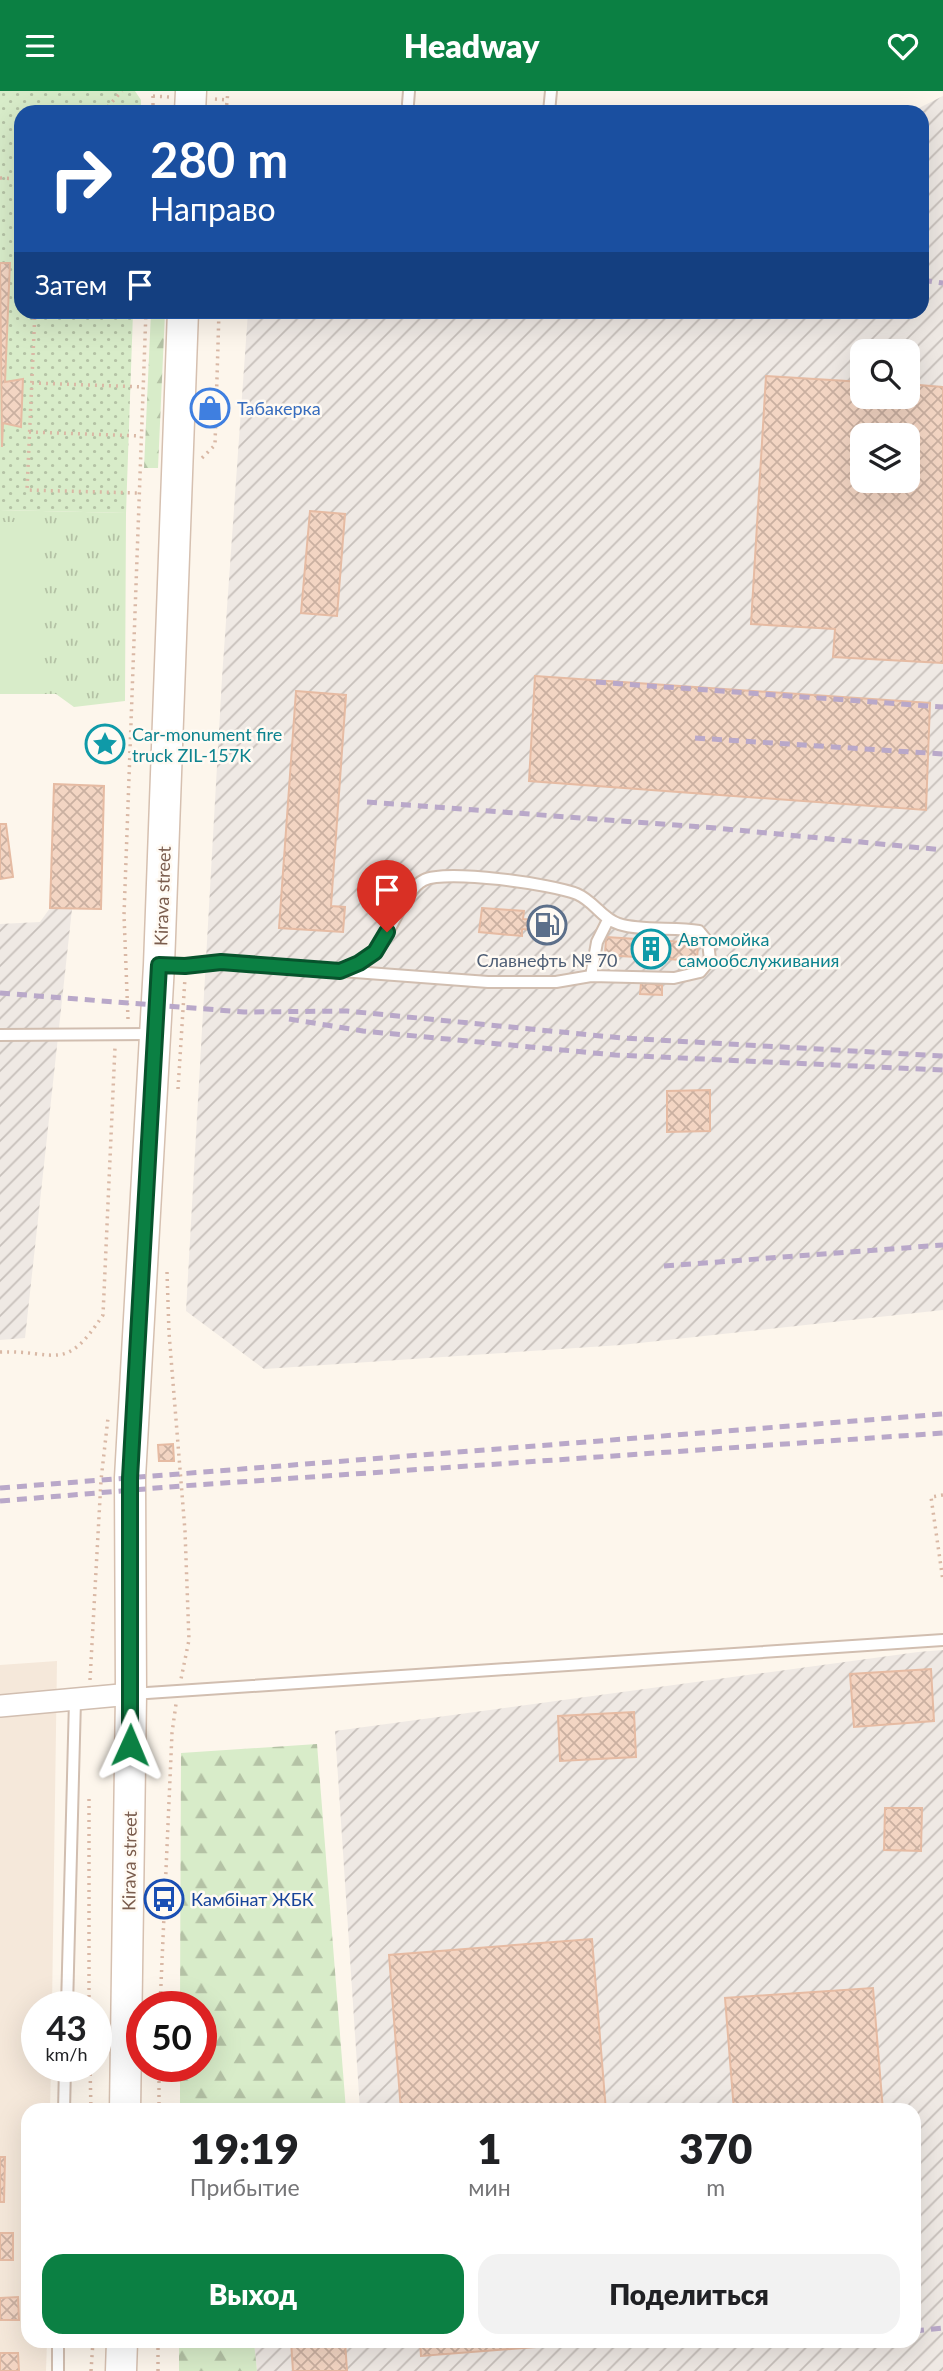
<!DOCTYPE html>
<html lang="ru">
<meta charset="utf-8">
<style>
:root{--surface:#fff;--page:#f2f2f2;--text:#202124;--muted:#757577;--accent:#0b8043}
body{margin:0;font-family:Lato,sans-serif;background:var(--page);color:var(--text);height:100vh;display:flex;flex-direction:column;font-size:26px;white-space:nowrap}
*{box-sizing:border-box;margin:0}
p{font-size:23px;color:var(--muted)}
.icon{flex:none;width:38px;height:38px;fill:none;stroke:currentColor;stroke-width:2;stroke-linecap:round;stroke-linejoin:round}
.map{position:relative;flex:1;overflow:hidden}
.drawer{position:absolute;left:21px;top:2012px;width:900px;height:245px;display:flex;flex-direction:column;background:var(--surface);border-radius:21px;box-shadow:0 7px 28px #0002}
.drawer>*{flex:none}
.guide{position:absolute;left:14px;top:14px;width:915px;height:214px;border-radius:21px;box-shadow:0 7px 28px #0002;background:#1a4fa0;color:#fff;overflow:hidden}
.fabs{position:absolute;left:850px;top:248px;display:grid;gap:14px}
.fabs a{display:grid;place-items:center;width:70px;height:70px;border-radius:14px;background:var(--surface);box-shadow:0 7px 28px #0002;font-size:35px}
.speed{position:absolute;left:21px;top:1900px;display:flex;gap:14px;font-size:35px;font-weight:700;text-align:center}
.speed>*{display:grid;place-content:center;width:91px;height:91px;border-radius:50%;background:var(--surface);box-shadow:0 7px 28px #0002;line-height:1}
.speed small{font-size:18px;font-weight:400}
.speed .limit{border:10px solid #d22;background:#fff;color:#111}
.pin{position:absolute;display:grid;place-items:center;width:60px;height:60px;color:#fff;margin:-72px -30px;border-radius:50% 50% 50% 0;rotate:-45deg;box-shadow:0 0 7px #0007}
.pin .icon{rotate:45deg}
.me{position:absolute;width:77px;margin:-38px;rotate:1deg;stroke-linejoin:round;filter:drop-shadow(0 0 5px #0008)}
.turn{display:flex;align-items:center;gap:24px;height:147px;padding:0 21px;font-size:32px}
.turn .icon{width:91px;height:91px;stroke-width:2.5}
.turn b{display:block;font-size:49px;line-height:60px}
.then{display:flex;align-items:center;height:66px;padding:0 21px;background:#0003;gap:14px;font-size:26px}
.eta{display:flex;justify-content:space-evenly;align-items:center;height:119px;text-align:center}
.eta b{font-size:42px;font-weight:800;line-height:49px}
.action{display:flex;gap:14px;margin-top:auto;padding:14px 21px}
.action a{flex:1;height:80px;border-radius:21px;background:var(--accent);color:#fff;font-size:28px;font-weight:800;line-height:80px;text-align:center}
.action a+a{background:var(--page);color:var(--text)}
header{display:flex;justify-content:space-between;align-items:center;height:91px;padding:0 21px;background:var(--accent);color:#fff;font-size:32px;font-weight:800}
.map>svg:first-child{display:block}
</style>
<header><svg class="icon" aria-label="menu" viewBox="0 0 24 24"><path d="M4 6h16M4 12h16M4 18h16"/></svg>Headway<svg class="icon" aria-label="heart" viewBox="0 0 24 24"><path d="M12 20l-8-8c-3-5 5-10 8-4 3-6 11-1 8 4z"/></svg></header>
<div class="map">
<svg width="943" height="2280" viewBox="0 0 943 2280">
<defs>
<pattern id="industrial-furrows" width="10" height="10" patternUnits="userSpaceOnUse" patternTransform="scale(1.75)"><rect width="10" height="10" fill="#efe9e4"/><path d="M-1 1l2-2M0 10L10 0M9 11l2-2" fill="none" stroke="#c7c0bb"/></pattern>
<pattern id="grass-tufts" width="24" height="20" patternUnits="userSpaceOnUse" patternTransform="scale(1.75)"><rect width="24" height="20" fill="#d8ecc9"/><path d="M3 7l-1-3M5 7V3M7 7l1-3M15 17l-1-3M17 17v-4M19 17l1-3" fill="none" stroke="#b4c2a5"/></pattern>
<pattern id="forest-firs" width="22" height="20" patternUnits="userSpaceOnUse" patternTransform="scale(1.75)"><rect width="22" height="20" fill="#d8ecc9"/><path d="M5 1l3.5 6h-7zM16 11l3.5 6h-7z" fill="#b4c2a5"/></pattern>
<pattern id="park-dots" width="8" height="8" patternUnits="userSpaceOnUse" patternTransform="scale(1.75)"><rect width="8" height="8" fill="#d8ecc9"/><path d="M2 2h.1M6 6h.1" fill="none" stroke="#b4c2a5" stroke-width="1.8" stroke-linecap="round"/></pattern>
<pattern id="building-cross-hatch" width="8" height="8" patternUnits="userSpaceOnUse" patternTransform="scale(1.75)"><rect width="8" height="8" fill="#f3d5c3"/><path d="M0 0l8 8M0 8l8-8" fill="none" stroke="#cab0a1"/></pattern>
</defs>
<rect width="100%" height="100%" fill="#fdf6ec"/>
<path fill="#f5e8da" d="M 57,1570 L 52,1916 L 37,1916 L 37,1976 L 51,1976 L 50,2019 L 28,2020 L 28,2250 L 47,2251 L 46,2280 L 0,2280 L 0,1574 Z"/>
<path fill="url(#industrial-furrows)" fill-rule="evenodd" d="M 943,5 L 943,1219 L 621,1254 L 264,1278 L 186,1220 L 222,587 L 248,221 L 922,220 L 922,21 L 911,21 ZM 863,261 L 908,261 L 908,306 L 863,306 ZM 863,345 L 908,345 L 908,390 L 863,390 Z
M 717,15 L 894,21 L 716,21 Z
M 50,817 L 72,818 L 25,1247 L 0,1249 L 0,833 L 40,831 Z
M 943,1559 L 943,2280 L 257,2280 L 254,2251 L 914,2250 L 914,2020 L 360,2019 L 335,1640 L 918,1561 Z"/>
<path fill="url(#grass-tufts)" d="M 0,419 L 126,422 L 125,610 L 74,616 L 56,603 L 41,603 L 41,431 L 0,431 Z"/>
<path fill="url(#forest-firs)" d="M 151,221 L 165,221 L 158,377 L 144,377 Z
M 317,1653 L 346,2019 L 180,2019 L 180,1976 L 201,1976 L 201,1916 L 180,1916 L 181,1662 Z
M 179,2251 L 254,2251 L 257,2280 L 179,2280 Z"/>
<path fill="url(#park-dots)" d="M 0,0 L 135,0 L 141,9 L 141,21 L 21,21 L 21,220 L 133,221 L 126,422 L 0,419 Z"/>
<path fill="#d8ecc9" d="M 0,431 L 41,431 L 41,603 L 0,603 Z"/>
<path fill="url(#building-cross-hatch)" stroke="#e6bba3" stroke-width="2" fill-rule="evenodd" d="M 0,172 L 10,172 L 5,291 L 23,288 L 21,336 L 3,332 L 2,356 Z
M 766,285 L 863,291 L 863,306 L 908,306 L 908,293 L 943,296 L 943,572 L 833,566 L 835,538 L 751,533 ZM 863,345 L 908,345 L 908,390 L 863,390 Z
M 310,420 L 345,423 L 337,525 L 301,522 Z
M 535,585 L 930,612 L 926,719 L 529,690 Z
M 296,600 L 346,604 L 331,815 L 345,816 L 343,841 L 279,837 Z
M 54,693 L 104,695 L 101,818 L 50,817 Z
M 0,733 L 6,733 L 13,786 L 0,788 Z
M 482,817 L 524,820 L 523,828 L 535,829 L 534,839 L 522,838 L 522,845 L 479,841 Z
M 535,819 L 561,821 L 559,848 L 533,846 Z
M 606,846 L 698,852 L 697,870 L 605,864 Z
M 641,892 L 662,894 L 662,904 L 640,903 Z
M 710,999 L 710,1040 L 667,1041 L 667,1000 Z
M 173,1353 L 174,1370 L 159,1370 L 158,1354 Z
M 931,1578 L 934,1630 L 854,1636 L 850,1583 Z
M 634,1621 L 636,1666 L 560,1670 L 558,1625 Z
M 885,1717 L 922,1717 L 921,1760 L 884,1759 Z
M 592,1848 L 606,2020 L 401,2020 L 389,1864 Z
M 873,1897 L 883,2020 L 734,2020 L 725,1907 Z
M 0,2066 L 5,2066 L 4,2111 L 0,2111 Z
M 0,2142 L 13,2142 L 13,2169 L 0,2169 Z
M 18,2206 L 19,2229 L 0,2229 L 0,2207 Z
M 291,2250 L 345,2250 L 347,2280 L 293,2280 Z
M 420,2250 L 613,2250 L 421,2265 Z
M 0,2262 L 18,2262 L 19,2280 L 0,2280 Z"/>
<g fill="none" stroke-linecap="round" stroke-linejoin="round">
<defs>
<path id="lane" d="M 408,13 L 409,0
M 549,21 L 551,0
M 161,874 L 185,875 L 221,871 L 488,891 L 556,891 L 591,885 L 674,887 L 700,881 L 710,869 L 708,851 L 699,840 C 675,836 640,840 619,833 C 602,828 594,810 577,803 C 553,793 446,778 424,789 C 404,798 390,847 373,862 C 363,871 352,875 340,880
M 591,885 L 597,851 L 608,829
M 0,944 L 152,943
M 132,1603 L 943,1549
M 67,1916 L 75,1609
M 64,2020 L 65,1976
M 58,2280 L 58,2250"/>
<path id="street" d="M 0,1615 L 131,1603"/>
<path id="secondary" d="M 190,21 L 191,0
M 125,2020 L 131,1603 L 130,1387 L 159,874 L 183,220
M 121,2280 L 122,2250"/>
</defs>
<use href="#lane" stroke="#d1beb0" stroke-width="14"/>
<use href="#street" stroke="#d1beb0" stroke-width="24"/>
<use href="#secondary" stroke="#d6c0b0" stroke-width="33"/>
<path stroke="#d9b8a5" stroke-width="3.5" stroke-dasharray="2 5" stroke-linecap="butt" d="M 153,5 L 169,6
M 215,8 L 227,9
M 103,21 L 122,0
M 153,21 L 153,0
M 226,21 L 228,0
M 0,87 L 21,88
M 35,220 L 27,399 L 139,402
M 32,292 L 143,296
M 29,341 L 141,345
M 202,367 L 215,354 L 219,220
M 128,928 L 124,824 L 146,220
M 178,998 L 185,887
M 167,1181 L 169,1242 L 185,1440 L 189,1549 L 181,1588
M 0,1261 C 58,1259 64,1283 103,1224 L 115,956
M 943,1404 L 931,1406 L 943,1490
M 90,1589 L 101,1389 L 108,1327
M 89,1708 L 89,1916
M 160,1916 L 172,1642 L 176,1613
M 90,1976 L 91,2020
M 159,2020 L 159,1976
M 91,2280 L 93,2250
M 158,2280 L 158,2250"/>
<use href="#lane" stroke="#fff" stroke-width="10"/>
<use href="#street" stroke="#fff" stroke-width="21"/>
<use href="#secondary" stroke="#fff" stroke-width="30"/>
<path stroke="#b9a8c9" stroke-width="5" stroke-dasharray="10 7" stroke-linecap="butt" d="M 922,189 L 943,192
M 596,591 L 943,616
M 695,647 L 943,663
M 367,711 L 716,737 L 943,759
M 0,902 L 244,921 L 347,920 L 622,947 L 943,965
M 289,928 L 363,940 L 615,964 L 943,979
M 664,1175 L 943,1154
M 0,1397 L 943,1323
M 0,1410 L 181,1395 L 943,1342
M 914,2240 L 943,2237"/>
</g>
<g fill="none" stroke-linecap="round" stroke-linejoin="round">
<defs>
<path id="route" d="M 130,1654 L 130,1387 L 159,874 L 185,875 L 221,871 L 340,880 L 359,872 L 375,861 L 387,841"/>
</defs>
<use href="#route" stroke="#07532c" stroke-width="18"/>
<use href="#route" stroke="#0b8043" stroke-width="12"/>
</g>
<defs>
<symbol id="shop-ring" viewBox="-11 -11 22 22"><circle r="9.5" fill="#fffaf3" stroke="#3f7fe0" stroke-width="1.5"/><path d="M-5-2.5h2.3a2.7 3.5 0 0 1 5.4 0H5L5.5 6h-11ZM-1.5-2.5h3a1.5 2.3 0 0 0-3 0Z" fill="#3f7fe0"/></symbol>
<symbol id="sight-ring" viewBox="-11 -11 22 22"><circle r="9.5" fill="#fffaf3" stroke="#0f9aa8" stroke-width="1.5"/><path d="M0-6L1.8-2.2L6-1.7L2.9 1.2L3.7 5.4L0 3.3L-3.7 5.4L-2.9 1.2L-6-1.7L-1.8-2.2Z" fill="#0f9aa8"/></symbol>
<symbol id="fuel-ring" viewBox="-11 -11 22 22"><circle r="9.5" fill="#fffaf3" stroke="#5c6f8a" stroke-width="1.5"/><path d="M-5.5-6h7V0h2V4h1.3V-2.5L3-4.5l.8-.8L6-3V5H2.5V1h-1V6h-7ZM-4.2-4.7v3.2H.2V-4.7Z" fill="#5c6f8a"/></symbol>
<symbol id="building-ring" viewBox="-11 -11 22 22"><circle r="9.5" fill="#fffaf3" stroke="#0f9aa8" stroke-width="1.5"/><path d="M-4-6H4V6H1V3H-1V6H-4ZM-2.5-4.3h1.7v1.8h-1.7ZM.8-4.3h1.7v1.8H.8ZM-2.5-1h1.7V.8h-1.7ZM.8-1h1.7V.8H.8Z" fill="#0f9aa8"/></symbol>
<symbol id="bus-ring" viewBox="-11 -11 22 22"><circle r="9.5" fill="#fffaf3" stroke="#1a4fb4" stroke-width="1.5"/><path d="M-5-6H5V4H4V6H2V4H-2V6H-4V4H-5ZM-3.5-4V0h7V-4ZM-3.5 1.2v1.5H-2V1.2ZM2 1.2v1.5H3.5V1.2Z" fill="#1a4fb4"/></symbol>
</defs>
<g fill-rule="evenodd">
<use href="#shop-ring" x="188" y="295" width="44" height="44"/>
<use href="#sight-ring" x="83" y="631" width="44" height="44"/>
<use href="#fuel-ring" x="525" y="812" width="44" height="44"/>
<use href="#building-ring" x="629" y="836" width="44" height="44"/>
<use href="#bus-ring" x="142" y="1786" width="44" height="44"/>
</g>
<g text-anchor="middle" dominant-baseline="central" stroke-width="5" stroke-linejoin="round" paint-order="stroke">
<g font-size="18" fill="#366cbe" stroke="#fffaf3" text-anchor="start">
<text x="237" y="317">Табакерка</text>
</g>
<g font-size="18" fill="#0d838f" stroke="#fffaf3" text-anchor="start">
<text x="132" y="643">Car-monument fire<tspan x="132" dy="21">truck ZIL-157K</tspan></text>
<text x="678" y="848">Автомойка<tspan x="678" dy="21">самообслуживания</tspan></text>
</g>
<g font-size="18" fill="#7a5c4d" stroke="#fffaf3">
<text transform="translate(162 805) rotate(-88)">Kirava street</text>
<text transform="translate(129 1770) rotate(-89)">Kirava street</text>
</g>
<g font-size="18" fill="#4e5e75" stroke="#fffaf3">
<text x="547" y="869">Славнефть № 70</text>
</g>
<g font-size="18" fill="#164399" stroke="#fffaf3" text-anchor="start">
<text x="191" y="1808">Камбінат ЖБК</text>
</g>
</g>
</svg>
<div class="fabs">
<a><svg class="icon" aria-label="search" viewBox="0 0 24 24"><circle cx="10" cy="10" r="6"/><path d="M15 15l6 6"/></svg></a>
<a><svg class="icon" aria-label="layers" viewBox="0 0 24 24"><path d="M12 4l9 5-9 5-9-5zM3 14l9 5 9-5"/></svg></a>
</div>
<div class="speed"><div>43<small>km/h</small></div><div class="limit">50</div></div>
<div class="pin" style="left:387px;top:841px;background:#d93025"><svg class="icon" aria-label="arrive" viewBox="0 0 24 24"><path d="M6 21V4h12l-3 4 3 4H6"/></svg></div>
<svg class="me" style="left:130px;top:1654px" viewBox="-20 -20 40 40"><path d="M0-17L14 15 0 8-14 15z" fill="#0b8043" stroke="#fff" stroke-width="4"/></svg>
<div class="guide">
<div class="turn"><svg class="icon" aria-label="right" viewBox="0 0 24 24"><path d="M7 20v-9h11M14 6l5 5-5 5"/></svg><div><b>280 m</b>Направо</div></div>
<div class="then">Затем<svg class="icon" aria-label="arrive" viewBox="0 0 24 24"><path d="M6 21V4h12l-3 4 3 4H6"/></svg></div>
</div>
<section class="drawer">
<div class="eta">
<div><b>19:19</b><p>Прибытие</p></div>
<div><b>1</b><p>мин</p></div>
<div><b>370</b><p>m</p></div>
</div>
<div class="action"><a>Выход</a><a>Поделиться</a></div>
</section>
</div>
